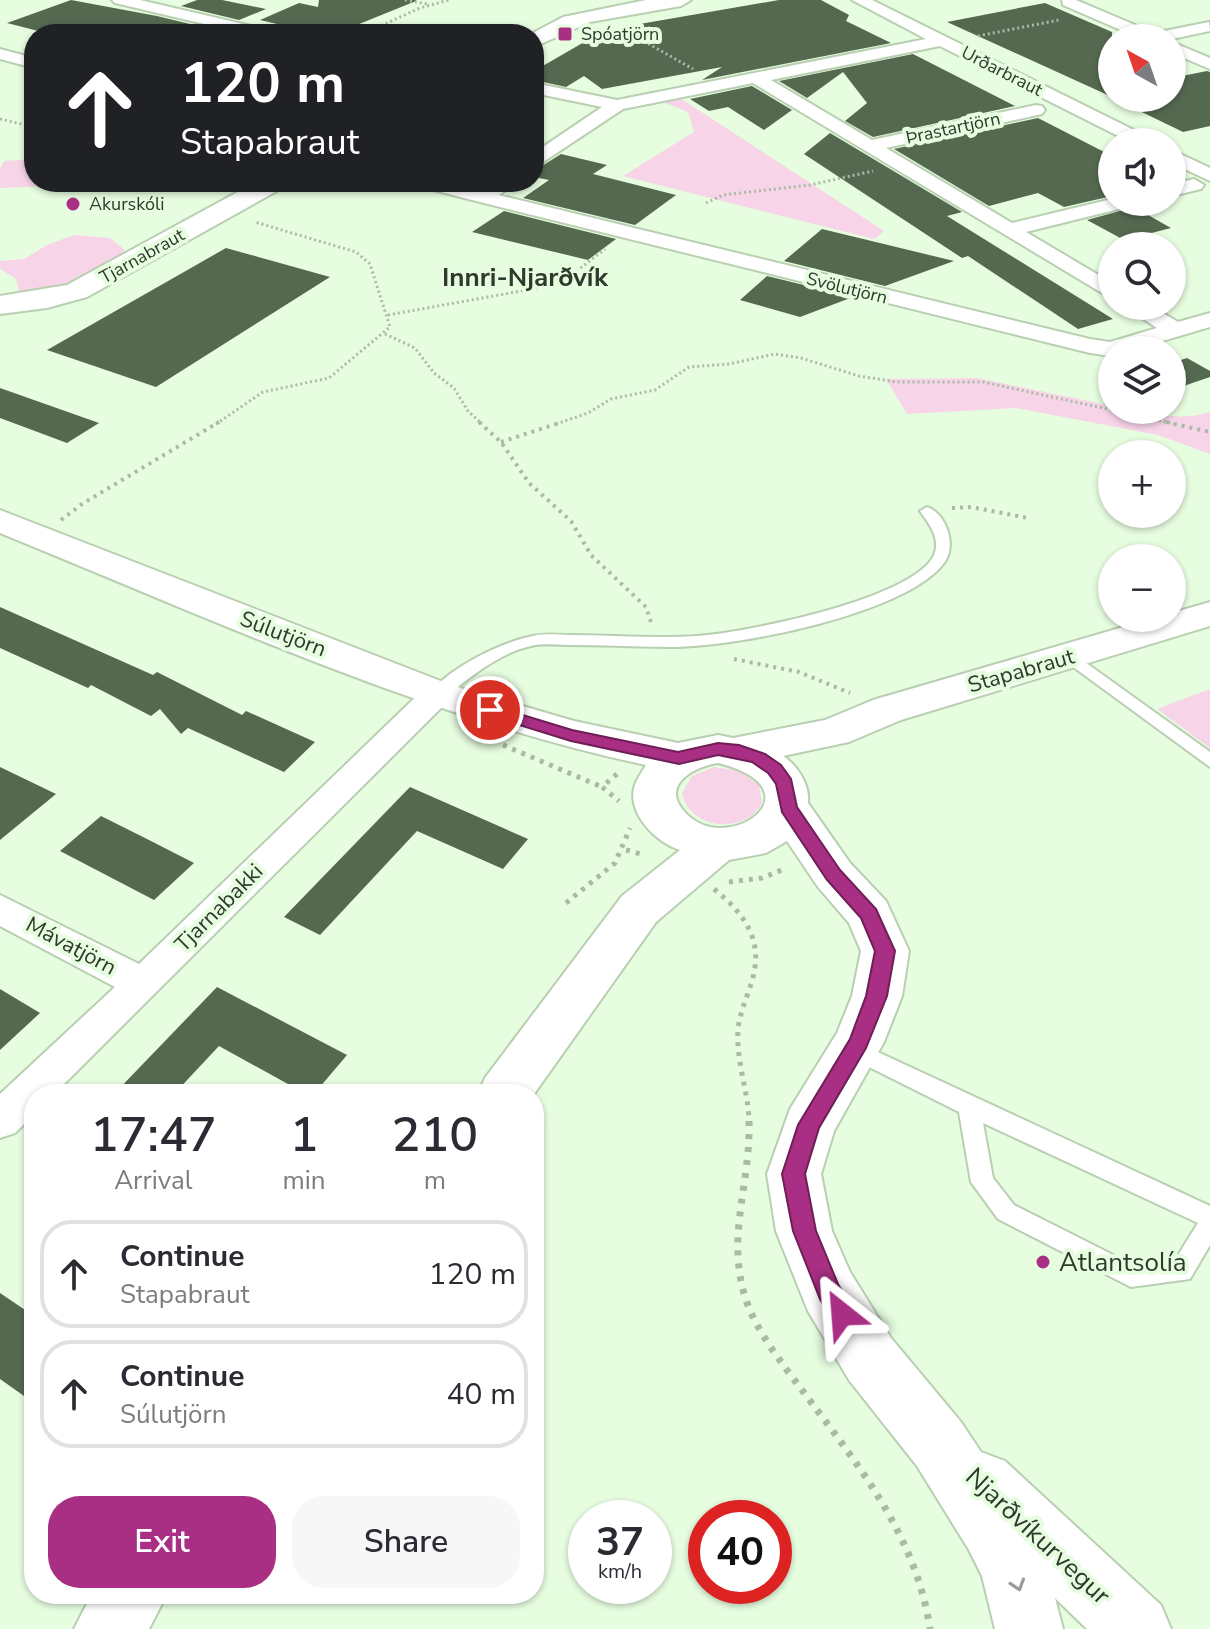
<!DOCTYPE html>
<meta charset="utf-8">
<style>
:root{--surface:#fff;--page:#f7f7f7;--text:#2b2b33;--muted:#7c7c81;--line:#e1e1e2;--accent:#a92f84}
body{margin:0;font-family:"Nunito Sans",sans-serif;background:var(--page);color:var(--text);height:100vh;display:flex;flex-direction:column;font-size:30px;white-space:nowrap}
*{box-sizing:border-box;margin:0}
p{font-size:26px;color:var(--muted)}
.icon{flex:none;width:44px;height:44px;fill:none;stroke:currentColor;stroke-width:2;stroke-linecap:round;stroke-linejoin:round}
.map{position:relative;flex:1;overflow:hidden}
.drawer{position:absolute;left:24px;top:1084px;width:520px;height:520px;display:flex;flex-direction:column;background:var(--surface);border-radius:32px;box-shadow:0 2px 6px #0004}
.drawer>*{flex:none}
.hud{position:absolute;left:24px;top:24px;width:520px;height:168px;border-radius:32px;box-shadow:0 2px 6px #0004;background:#202124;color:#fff;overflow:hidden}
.needle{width:52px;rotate:320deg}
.controls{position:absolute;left:1098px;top:24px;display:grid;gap:16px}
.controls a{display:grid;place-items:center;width:88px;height:88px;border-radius:50%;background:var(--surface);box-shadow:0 2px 6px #0004;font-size:40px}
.speed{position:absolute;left:568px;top:1500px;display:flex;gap:16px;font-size:40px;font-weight:700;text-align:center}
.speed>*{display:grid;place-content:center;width:104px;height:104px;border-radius:50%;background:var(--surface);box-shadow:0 2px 6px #0004;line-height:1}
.speed small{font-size:20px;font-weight:400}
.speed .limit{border:12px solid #d22;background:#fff;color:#111}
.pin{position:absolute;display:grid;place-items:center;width:68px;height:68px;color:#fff;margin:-34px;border:4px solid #fff;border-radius:50%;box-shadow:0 2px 8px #0007}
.me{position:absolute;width:88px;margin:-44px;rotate:332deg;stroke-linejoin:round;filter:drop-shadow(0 0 6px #0008)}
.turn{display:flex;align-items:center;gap:28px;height:168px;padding:0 24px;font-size:36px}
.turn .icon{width:104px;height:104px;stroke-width:2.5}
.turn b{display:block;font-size:56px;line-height:68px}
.eta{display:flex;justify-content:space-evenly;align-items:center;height:136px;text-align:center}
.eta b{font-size:48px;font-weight:600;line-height:56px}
.primary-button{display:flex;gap:16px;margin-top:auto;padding:16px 24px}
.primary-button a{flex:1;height:92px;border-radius:32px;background:var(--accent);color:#fff;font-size:32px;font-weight:600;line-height:92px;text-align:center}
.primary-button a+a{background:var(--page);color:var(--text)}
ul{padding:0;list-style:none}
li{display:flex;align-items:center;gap:24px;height:108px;margin:0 16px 12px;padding:0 8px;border:4px solid var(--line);border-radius:32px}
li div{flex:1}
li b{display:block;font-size:30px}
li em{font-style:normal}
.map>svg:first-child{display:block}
</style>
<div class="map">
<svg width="1210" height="1629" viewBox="0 0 1210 1629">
<rect width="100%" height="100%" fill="#e6fde0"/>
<path fill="#f8d4e8" d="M 680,98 L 884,231 L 874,239 L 623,176 L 694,132 L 688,112 L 663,102 Z
M 34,159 L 34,182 L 52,182 L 50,186 L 0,188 L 0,169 L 4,161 Z
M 74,235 L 110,238 L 125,250 C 102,283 57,288 20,296 L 16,279 L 0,269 L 0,261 L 24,259 L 47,245 Z
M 977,378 L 1112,406 L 1112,410 C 1145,410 1177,423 1210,412 L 1210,454 L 1158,435 L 1016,408 L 907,414 L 886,379 Z
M 1210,689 L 1210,748 L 1157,709 Z
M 714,767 L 740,771 L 759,785 L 762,803 C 745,835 689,830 682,793 L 692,776 Z"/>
<path fill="#556950" d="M 71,0 L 157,16 L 215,30 L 204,34 L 50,34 L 7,23 Z
M 197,0 L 222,0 L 266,9 L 239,20 L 181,6 Z
M 319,0 L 416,0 L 416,1 L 337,33 L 323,30 L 315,33 L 260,20 L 299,3 L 318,7 Z
M 779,0 L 821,0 L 849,15 L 846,21 L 891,43 L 702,80 L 722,67 L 602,89 L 584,76 L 566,87 L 534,80 L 534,71 L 605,30 Z
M 1045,3 L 1112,32 L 1112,97 L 947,22 Z
M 913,54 L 1015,106 L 873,137 L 845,121 L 867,103 L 843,72 L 807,98 L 779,81 Z
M 1207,71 L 1210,72 L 1210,126 L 1183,132 L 1113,98 L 1172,98 L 1172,78 Z
M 752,86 L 792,110 L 764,130 L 728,107 L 709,111 L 690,99 Z
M 1038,118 L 1112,156 L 1112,196 L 1064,207 L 1038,193 L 989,206 L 894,149 Z
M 830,133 L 962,212 L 947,216 L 1113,319 L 1078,329 L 968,256 L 962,258 L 804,154 Z
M 561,154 L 607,165 L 593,174 L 676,195 L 635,225 L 523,198 L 549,180 L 534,177 L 534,171 Z
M 1134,207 L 1171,228 L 1124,240 L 1087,220 Z
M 504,211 L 616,239 L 588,260 L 472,232 Z
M 822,229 L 954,261 L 885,286 L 784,261 Z
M 226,248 L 330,277 L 156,387 L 47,350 Z
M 767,276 L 853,297 L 800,317 L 740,300 Z
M 1187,358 L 1210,371 L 1210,377 L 1172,390 L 1172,363 Z
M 0,388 L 99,423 L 67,443 L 0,418 Z
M 0,607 L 153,675 L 157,672 L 242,715 L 246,711 L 315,742 L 284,772 L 188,728 L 181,734 L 160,709 L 151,716 L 91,685 L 88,688 L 0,648 Z
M 0,767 L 56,794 L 0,840 Z
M 410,787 L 528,839 L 503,869 L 417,831 L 320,935 L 284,917 Z
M 101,816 L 147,839 L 194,863 L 154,900 L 60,851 Z
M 217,987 L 347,1055 L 314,1094 L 306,1094 L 219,1046 L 174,1094 L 114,1094 Z
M 0,989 L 40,1013 L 0,1050 Z
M 0,1293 L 34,1316 L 34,1403 L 0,1379 Z"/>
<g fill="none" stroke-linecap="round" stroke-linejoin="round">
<defs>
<path id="service" d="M 927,507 C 947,514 957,546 944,563 C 906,614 739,646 677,647 C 640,647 604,645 568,645 C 555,645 543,643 531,646 C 498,653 470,678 443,698 L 437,699 L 429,694 C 449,668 501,642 533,636 C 545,633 558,635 570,635 C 612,635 655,639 697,636 C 744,633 914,599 934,555 C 941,538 929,524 920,511 Z
M 1071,652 L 1210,752 L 1210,767 L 1065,661 L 1063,657 Z
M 854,1041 L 1210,1206 L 1210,1245 L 1190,1279 L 1131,1287 L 998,1219 L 971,1182 L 959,1112 L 847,1056 L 844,1050 L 847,1044 ZM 983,1123 L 1198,1223 L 1175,1260 L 1133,1265 L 1014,1205 L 993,1178 Z"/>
<path id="minor" d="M 112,0 L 140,0 L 273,31 L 275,34 L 247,34 L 115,3 Z
M 852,0 L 872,0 L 1150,138 L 1153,142 L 1130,142 L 940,46 L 771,80 L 872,140 L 1036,105 L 1042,106 L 1045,110 L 1042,114 L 886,148 L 1012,223 L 1112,199 L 1112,202 L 1134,202 L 1131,206 L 1026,232 L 1112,283 L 1112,299 L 753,83 L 623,109 L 534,168 L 534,153 L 602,107 L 534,93 L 534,83 L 617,100 L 926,39 Z
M 1062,0 L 1076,0 L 1154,33 L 1209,22 L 1210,31 L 1172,39 L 1139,38 L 1063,5 Z
M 1172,42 L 1210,58 L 1210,69 L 1172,53 Z
M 0,49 L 34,58 L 34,68 L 0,59 Z
M 1172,150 L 1210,168 L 1210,181 L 1172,163 Z
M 1194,179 L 1204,185 L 1201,189 L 1172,196 L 1172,184 Z
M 415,182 L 448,182 L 480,190 L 492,182 L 510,182 L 509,188 L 499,195 L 1090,339 L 1110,342 L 1157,328 L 1124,306 L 1151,306 L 1178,322 L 1210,313 L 1210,327 L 1132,350 L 1112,350 L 1111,356 L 1090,353 L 476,201 L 418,186 Z
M 437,684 L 448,687 L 453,694 L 448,701 L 54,1094 L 34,1094 L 34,1114 L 15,1133 L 0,1138 L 0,1094 L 115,987 L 0,926 L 0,895 L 139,964 L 426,687 Z"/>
<path id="tertiary" d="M 646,0 L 691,0 L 681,6 L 590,22 L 534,47 L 534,34 L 531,34 L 563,17 Z
M 256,182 L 287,182 L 284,187 L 87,297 L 47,308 L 0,314 L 0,296 L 67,285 Z
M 0,510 L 451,685 L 574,721 L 678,743 L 718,735 L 733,738 L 825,720 L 873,700 L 1154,618 L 1172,618 L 1172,613 L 1210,602 L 1210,626 L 901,720 L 849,742 L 783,756 C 798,766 810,785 808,803 L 850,863 L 886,901 L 909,951 L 902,996 L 884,1042 L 834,1131 L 821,1174 L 832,1231 L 850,1272 L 891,1338 L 961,1422 L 981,1452 L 1005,1461 L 1161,1605 L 1171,1629 L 1087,1629 L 1055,1598 L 1063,1629 L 995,1629 L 982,1576 L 969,1550 L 917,1466 L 849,1380 L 808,1311 L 776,1231 L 767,1174 L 790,1109 L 837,1033 L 852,996 L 861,951 L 849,923 L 818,887 L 787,841 L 766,853 L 729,860 L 656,922 L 534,1094 L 478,1094 L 485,1078 L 622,896 L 680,850 C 657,843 628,815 634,788 C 636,780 642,772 646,765 C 422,717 212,619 0,533 ZM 718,763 C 825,790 723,861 683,810 C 661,784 696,766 718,763 Z
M 92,1594 L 167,1594 L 149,1629 L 74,1629 Z"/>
</defs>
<use href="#service" stroke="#b9cfb2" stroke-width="4"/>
<use href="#minor" stroke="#b9cfb2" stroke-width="4"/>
<use href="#tertiary" stroke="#b9cfb2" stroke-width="4"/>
<path stroke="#a9bba4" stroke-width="3" stroke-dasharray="2 3" stroke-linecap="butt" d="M 405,0 L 427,4
M 363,34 L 420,8 L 449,0
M 615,34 L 640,39 L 693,69
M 978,36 L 1059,20
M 0,119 L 34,127
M 706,203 L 723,195 L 810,185 L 873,171
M 388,315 L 549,286 L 569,277 L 605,249
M 385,334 L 415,348 L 434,373 L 454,388 L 468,411 L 482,424
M 1115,410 L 1174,424
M 216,424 L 263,392 L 329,378 L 390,327 L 370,264 L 356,252 L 255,222
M 556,424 L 588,413 L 611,399 L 655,390 L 689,367 L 729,364 L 775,354 L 801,358 L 859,376 L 896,382 L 983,382 L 1112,410"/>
<path stroke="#a9bba4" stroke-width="4" stroke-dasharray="3 5" stroke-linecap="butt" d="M 479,422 L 501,442 L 529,483 L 571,521 L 591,555 L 646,607 L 651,622
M 1166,422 L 1210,432
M 501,442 L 562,422
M 952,508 L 971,507 L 1028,518
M 61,520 L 82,504 L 219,422
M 734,659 L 799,672 L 850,693"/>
<path stroke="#a9bba4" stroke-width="5" stroke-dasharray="4 6" stroke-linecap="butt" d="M 503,745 L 602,787
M 617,774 L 602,787 L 619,801
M 626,850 L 641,854
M 729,882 L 762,878 L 784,869
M 714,889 C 746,915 765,942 751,984 C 746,1000 739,1015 738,1031 C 736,1062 749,1093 749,1123
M 566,903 L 615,863 L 630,828"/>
<path stroke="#a9bba4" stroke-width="7" stroke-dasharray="5 8" stroke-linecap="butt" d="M 749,1121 C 751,1183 726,1234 745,1297 C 756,1331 781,1362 802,1390 C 858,1465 916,1535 930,1629"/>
<use href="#service" fill="#fff" fill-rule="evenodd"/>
<use href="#minor" fill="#fff" fill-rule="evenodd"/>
<use href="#tertiary" fill="#fff" fill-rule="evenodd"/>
</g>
<defs><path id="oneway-chevron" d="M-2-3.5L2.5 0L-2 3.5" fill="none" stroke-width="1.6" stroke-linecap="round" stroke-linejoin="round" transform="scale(2)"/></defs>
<use stroke="#989c96" href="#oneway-chevron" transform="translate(1018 1585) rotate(72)"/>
<path fill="#a92f84" stroke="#6e1f56" stroke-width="2" d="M 490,705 L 572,730 L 678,752 L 718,743 L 739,745 L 765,754 L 781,765 L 791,779 L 797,807 L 840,870 L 876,909 L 895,951 L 887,996 L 866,1048 L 819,1128 L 805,1174 L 816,1231 L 838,1284 L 855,1314 L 851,1322 L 842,1325 L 834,1322 L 820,1299 L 793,1231 L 782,1174 L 798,1125 L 850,1039 L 866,996 L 875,951 L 861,918 L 827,880 L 782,812 L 776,784 L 768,773 L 752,762 L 718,755 L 679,764 L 571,741 L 484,714 L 482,710 L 484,706 Z"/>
<g fill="#a92f84" stroke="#e6fde0" stroke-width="3">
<rect x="557" y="26" width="16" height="16" rx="4"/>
<circle cx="73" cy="204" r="8"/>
<circle cx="1043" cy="1262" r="8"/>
</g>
<g text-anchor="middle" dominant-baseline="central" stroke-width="8" stroke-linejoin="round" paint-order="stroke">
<g font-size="18" fill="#30392d" stroke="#e6fde0" text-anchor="start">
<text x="581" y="34">Spóatjörn</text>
<text x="89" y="204">Akurskóli</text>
</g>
<g font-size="18" fill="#30392d" stroke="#e6fde0">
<text transform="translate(1002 71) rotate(27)">Urðarbraut</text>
<text transform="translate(953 128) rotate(-12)">Þrastartjörn</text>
<text transform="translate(142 256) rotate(-29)">Tjarnabraut</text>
<text transform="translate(847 288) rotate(14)">Svölutjörn</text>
</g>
<g font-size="22" fill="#30392d" stroke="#e6fde0">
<text transform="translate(283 634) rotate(21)">Súlutjörn</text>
<text transform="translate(1021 671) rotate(-16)">Stapabraut</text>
<text transform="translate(219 908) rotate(-45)">Tjarnabakki</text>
<text transform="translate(71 946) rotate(28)">Mávatjörn</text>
</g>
<g font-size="26" font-weight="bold" fill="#30392d" stroke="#e6fde0">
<text x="525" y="277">Innri-Njarðvík</text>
</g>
<g font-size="26" fill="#30392d" stroke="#e6fde0" text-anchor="start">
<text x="1059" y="1262">Atlantsolía</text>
</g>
<g font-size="26" fill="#30392d" stroke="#e6fde0">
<text transform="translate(1038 1536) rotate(43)">Njarðvíkurvegur</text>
</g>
</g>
</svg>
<div class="controls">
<a><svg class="needle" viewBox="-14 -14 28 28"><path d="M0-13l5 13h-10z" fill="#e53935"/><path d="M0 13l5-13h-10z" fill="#7c7c81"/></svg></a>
<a><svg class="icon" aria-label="sound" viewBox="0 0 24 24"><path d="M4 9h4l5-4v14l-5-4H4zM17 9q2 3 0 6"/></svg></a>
<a><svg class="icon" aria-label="search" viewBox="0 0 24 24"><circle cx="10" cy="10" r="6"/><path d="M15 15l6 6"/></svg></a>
<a><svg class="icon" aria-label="layers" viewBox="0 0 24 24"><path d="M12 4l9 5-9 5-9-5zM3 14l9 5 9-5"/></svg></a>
<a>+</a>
<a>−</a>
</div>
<div class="speed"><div>37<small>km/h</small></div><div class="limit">40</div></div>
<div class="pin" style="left:490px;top:710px;background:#d93025"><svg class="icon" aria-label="arrive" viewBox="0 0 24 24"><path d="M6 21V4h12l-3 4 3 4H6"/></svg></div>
<svg class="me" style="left:842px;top:1314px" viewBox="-20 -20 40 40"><path d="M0-17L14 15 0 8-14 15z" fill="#a92f84" stroke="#fff" stroke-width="4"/></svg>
<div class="hud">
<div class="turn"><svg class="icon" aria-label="ahead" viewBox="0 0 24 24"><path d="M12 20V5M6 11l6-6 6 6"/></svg><div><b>120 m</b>Stapabraut</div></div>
</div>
<section class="drawer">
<div class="eta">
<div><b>17:47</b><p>Arrival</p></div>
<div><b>1</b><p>min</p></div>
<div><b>210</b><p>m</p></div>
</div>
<ul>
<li><svg class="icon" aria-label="ahead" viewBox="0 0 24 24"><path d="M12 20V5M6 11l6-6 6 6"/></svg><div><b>Continue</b><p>Stapabraut</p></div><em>120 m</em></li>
<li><svg class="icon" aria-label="ahead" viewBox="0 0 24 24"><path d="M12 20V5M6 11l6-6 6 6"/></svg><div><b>Continue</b><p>Súlutjörn</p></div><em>40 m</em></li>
</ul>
<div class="primary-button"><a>Exit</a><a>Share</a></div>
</section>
</div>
